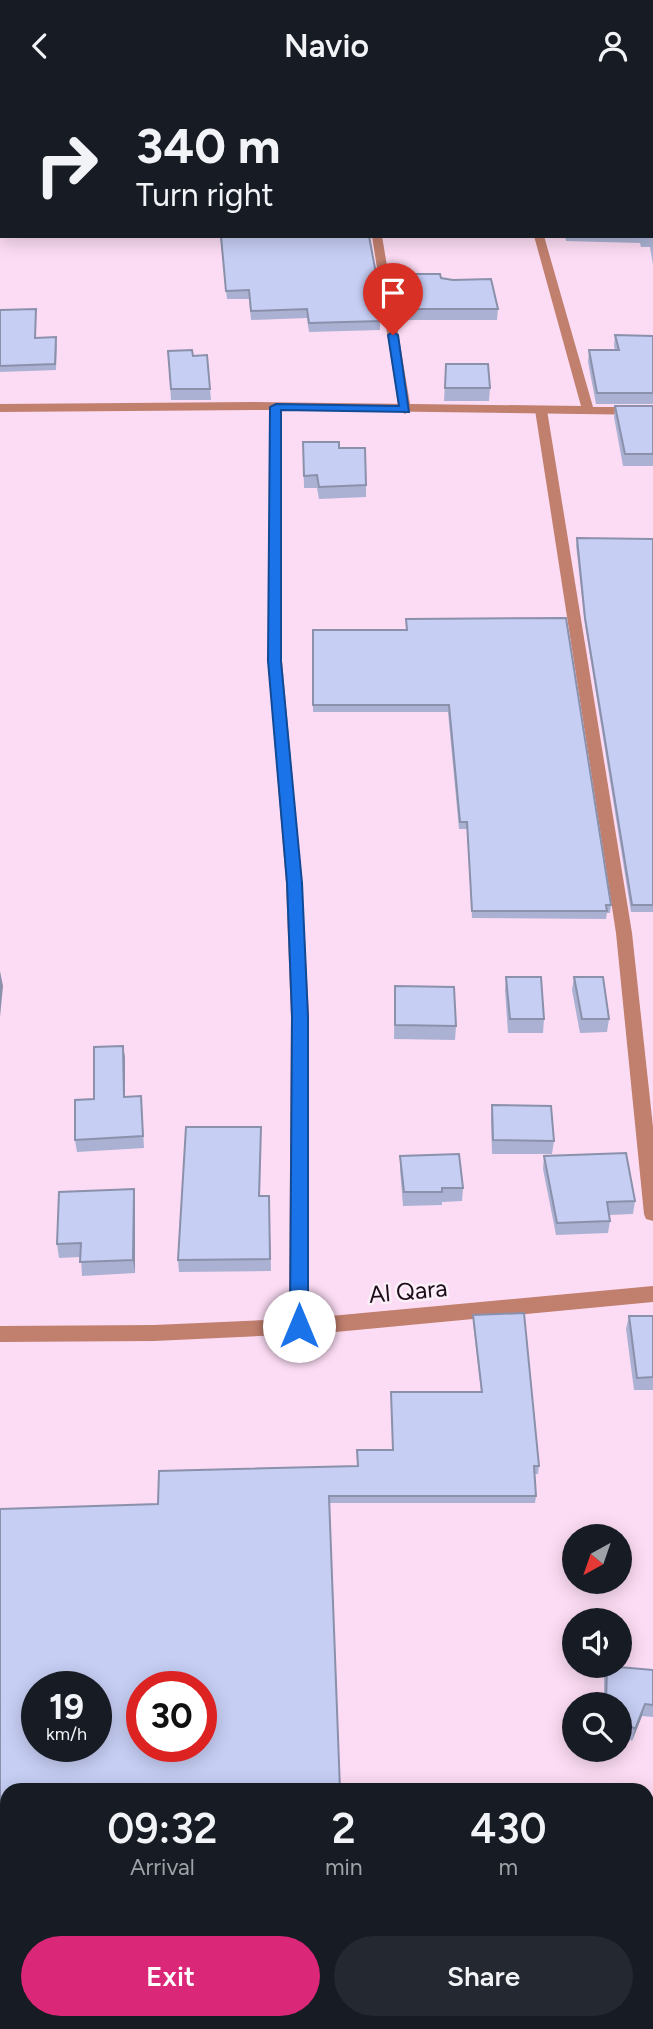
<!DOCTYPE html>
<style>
:root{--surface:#171b24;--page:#242831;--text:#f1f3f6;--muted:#9ea1a6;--accent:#db2777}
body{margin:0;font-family:Figtree,sans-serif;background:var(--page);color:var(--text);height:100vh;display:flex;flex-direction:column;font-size:26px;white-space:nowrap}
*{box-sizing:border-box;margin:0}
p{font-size:23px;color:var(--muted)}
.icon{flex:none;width:38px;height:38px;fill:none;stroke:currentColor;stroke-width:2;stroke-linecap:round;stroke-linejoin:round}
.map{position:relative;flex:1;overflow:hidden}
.side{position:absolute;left:0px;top:1692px;width:654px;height:247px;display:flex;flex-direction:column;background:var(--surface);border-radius:21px 21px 0 0;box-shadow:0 4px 18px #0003}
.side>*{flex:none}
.hud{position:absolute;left:0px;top:0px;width:654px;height:147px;box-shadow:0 4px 18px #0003;background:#171b24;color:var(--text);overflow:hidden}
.needle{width:46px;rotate:220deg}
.buttons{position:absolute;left:562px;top:1433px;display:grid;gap:14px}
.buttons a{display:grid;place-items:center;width:70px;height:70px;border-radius:50%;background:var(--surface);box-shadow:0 4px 18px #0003;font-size:35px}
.speed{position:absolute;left:21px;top:1580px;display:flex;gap:14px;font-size:35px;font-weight:700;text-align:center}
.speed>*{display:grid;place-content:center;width:91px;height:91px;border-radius:50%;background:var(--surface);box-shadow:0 4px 18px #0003;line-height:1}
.speed small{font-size:18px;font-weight:400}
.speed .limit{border:10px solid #d22;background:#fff;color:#111}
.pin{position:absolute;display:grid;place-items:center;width:60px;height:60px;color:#fff;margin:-72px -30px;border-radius:50% 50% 50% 0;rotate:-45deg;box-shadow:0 0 7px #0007}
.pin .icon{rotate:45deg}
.me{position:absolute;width:77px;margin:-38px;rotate:0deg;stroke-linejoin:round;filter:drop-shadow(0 0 5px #0008)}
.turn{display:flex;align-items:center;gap:24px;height:147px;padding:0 21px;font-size:32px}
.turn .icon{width:91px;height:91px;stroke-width:2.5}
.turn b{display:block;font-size:49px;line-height:60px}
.eta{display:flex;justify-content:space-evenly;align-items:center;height:119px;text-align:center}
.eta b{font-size:42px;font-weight:600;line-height:49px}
.cta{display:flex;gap:14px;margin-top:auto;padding:14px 21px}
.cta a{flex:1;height:80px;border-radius:42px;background:var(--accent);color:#fff;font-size:28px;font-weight:600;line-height:80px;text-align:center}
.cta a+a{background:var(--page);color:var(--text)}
header{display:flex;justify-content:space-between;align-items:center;height:91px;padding:0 21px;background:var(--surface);font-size:32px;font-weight:600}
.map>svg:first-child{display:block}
</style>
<header><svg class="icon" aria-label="back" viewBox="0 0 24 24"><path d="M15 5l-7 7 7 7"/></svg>Navio<svg class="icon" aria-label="person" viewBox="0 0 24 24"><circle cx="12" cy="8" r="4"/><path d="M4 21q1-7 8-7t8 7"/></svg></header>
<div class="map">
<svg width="653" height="1938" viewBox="0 0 653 1938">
<rect width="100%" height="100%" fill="#fcdcf4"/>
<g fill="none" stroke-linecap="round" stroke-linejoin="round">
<path fill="#c17f6e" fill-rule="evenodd" d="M 346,0 L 356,0 L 356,2 L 346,2 Z
M 372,145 L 382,145 L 411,319 L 405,323 L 399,319 Z
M 541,315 L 547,319 L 632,842 L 653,1036 L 653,1130 L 646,1128 L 644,1123 L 616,842 L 535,319 Z"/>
<path fill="#c17f6e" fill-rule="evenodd" d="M 534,145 L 544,145 L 593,316 L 653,316 L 653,324 L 282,319 L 282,570 L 302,792 L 309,926 L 309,1227 L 653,1195 L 653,1211 L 325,1242 L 154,1250 L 0,1251 L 0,1235 L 154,1234 L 289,1228 L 291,926 L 286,792 L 268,570 L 270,319 L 0,321 L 0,313 L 253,311 L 581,315 Z"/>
</g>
<path fill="#aab1d2" d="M 153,0 L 345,0 L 345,2 L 153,2 Z
M 653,100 L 653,174 L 650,156 L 641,156 L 640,152 L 566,150 L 565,145 L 653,145 Z
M 220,145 L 369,145 L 383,220 L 382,229 L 380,229 L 380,239 L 309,241 L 307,227 L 251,229 L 249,208 L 227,208 Z
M 393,183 L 441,187 L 498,218 L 497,229 L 399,229 L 393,193 Z
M 36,218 L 36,247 L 57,252 L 56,279 L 0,281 L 0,219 Z
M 615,244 L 653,245 L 653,313 L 596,313 L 588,271 L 589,259 L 615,259 L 614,255 Z
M 168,260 L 193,265 L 210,298 L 211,309 L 171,309 Z
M 446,273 L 490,297 L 489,310 L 444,310 Z
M 615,315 L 653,315 L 653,375 L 623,375 L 614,326 Z
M 303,351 L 339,357 L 366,394 L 366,406 L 319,408 L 317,397 L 304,397 Z
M 577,447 L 653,448 L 653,821 L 631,821 L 585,534 L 576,454 Z
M 406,528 L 611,814 L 610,822 L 607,822 L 606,828 L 472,827 L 467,738 L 459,738 L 448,621 L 313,621 L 313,539 L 406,539 Z
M 506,886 L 544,928 L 543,942 L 508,942 L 505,899 Z
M 574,886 L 609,928 L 607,941 L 580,942 L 572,899 Z
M 395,895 L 456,935 L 455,949 L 394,948 Z
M 123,955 L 125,967 L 125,1006 L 141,1005 L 144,1057 L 77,1061 L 75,1049 L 94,1008 Z
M 492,1014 L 554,1050 L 552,1063 L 492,1063 L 491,1028 Z
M 261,1036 L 260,1105 L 269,1105 L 271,1180 L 179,1181 L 178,1169 Z
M 400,1065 L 463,1097 L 462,1110 L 442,1111 L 442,1114 L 403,1115 L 400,1078 Z
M 544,1065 L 635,1110 L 633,1123 L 609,1124 L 610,1130 L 608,1142 L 556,1144 L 543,1078 Z
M 135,1112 L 135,1182 L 82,1185 L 81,1166 L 59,1167 L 57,1153 Z
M 473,1224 L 539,1375 L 538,1383 L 535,1383 L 536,1405 L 535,1412 L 329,1412 L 7,1699 L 7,1769 L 0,1769 L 0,1418 L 158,1413 L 357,1375 L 392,1359 L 481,1301 L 473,1231 Z
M 629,1225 L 653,1225 L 653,1299 L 634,1299 L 626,1238 Z
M 607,1575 L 653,1579 L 653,1626 L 642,1625 L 632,1650 L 620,1641 L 620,1614 L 604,1614 L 604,1586 Z
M 648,1727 L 653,1727 L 653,1831 L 648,1831 Z
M 653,1894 L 653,1938 L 644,1938 L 644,1932 L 648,1932 Z"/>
<path fill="#8b90ab" d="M 0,880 L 3,895 L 0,926 Z
M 123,955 L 125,967 L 125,1018 L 124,1006 Z
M 134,1098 L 135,1112 L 135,1182 L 133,1169 Z
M 645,1613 L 642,1625 L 632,1650 L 635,1638 Z"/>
<path fill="#c6cef4" stroke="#8b90ab" stroke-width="2" fill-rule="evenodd" d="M 0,0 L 46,0 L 45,2 L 2,2 L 2,20 L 0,20 Z
M 172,0 L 345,0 L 345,2 L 184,2 L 172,1 Z
M 422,0 L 653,0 L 653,57 L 653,2 L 423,2 Z
M 221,145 L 369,145 L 383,220 L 379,220 L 381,230 L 309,232 L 307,218 L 251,220 L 249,199 L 226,200 Z
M 393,183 L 440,183 L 441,187 L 453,189 L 491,188 L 498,218 L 399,218 Z
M 36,218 L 35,247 L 56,246 L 55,273 L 0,275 L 0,219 Z
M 615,244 L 653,245 L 653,302 L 597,302 L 589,259 L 619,259 Z
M 192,259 L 193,265 L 207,264 L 210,298 L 171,298 L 168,260 Z
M 446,273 L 488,273 L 490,297 L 445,297 Z
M 615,315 L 653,315 L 653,363 L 625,363 Z
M 303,351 L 339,351 L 339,357 L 365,357 L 366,394 L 319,396 L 317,384 L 304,385 Z
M 577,447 L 653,448 L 653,814 L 632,814 L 585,527 Z
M 566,527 L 611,814 L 606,814 L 607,820 L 472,820 L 467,731 L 460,731 L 449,614 L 313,614 L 313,539 L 407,539 L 406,528 Z
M 506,886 L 541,886 L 544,928 L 510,928 Z
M 574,886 L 603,886 L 609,928 L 582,928 Z
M 395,895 L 454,896 L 456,935 L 395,934 Z
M 123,955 L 124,1006 L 141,1005 L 143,1045 L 75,1049 L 75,1009 L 94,1008 L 94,956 Z
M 492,1014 L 551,1015 L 554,1050 L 493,1049 Z
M 186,1036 L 261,1036 L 259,1105 L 269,1105 L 270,1168 L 178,1169 Z
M 626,1062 L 635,1110 L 607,1111 L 610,1130 L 557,1132 L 544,1065 Z
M 459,1063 L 463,1097 L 442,1097 L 442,1101 L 404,1101 L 400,1065 Z
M 134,1098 L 133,1169 L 80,1171 L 81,1152 L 57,1153 L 59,1101 Z
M 524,1222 L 539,1375 L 534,1375 L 536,1405 L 329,1405 L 340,1699 L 7,1699 L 7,1762 L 0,1763 L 0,1418 L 158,1413 L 159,1380 L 358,1375 L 357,1359 L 393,1359 L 391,1301 L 482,1301 L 473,1224 ZM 37,1596 L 96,1596 L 96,1656 L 37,1656 ZM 142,1596 L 201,1596 L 201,1656 L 142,1656 Z
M 629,1225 L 653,1225 L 653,1286 L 637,1287 Z
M 607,1575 L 653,1579 L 653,1614 L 645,1613 L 635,1638 L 620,1627 L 620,1614 L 606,1614 Z
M 648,1727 L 653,1727 L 653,1820 L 648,1820 Z
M 648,1893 L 653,1894 L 653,1934 L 646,1934 L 646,1932 L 648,1932 Z
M 398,1932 L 595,1932 L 595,1938 L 398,1938 Z"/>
<path fill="#1a73e8" stroke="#114b97" stroke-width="2" d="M 393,241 L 398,244 L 409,321 L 281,319 L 281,570 L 302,792 L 308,926 L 308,1235 L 299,1242 L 290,1235 L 292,926 L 287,792 L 268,570 L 270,316 L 276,313 L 399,315 L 388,244 Z"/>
<g text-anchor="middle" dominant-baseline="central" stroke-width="5" stroke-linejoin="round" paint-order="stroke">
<g font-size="24" fill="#1e0c1b" stroke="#fbf0f8">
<text transform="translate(408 1200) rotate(-5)">Al Qara</text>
</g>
</g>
</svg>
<div class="buttons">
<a><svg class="needle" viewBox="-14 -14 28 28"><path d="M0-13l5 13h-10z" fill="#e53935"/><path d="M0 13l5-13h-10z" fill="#9ea1a6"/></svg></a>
<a><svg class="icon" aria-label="sound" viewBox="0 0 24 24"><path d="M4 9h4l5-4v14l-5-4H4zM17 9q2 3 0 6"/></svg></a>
<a><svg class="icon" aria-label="search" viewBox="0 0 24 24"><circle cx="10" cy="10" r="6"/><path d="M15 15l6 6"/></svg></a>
</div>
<div class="speed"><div>19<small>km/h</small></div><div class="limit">30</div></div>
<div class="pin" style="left:393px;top:244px;background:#d93025"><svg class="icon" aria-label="arrive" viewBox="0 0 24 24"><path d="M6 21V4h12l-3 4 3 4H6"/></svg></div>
<svg class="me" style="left:299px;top:1235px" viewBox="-20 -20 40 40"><circle r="19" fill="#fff"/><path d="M0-13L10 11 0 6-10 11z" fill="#1a73e8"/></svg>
<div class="hud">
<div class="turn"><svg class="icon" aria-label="right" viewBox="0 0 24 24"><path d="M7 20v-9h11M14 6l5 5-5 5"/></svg><div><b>340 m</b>Turn right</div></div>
</div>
<section class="side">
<div class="eta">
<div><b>09:32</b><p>Arrival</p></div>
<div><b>2</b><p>min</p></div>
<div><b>430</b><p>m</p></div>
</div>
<div class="cta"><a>Exit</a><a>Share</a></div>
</section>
</div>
